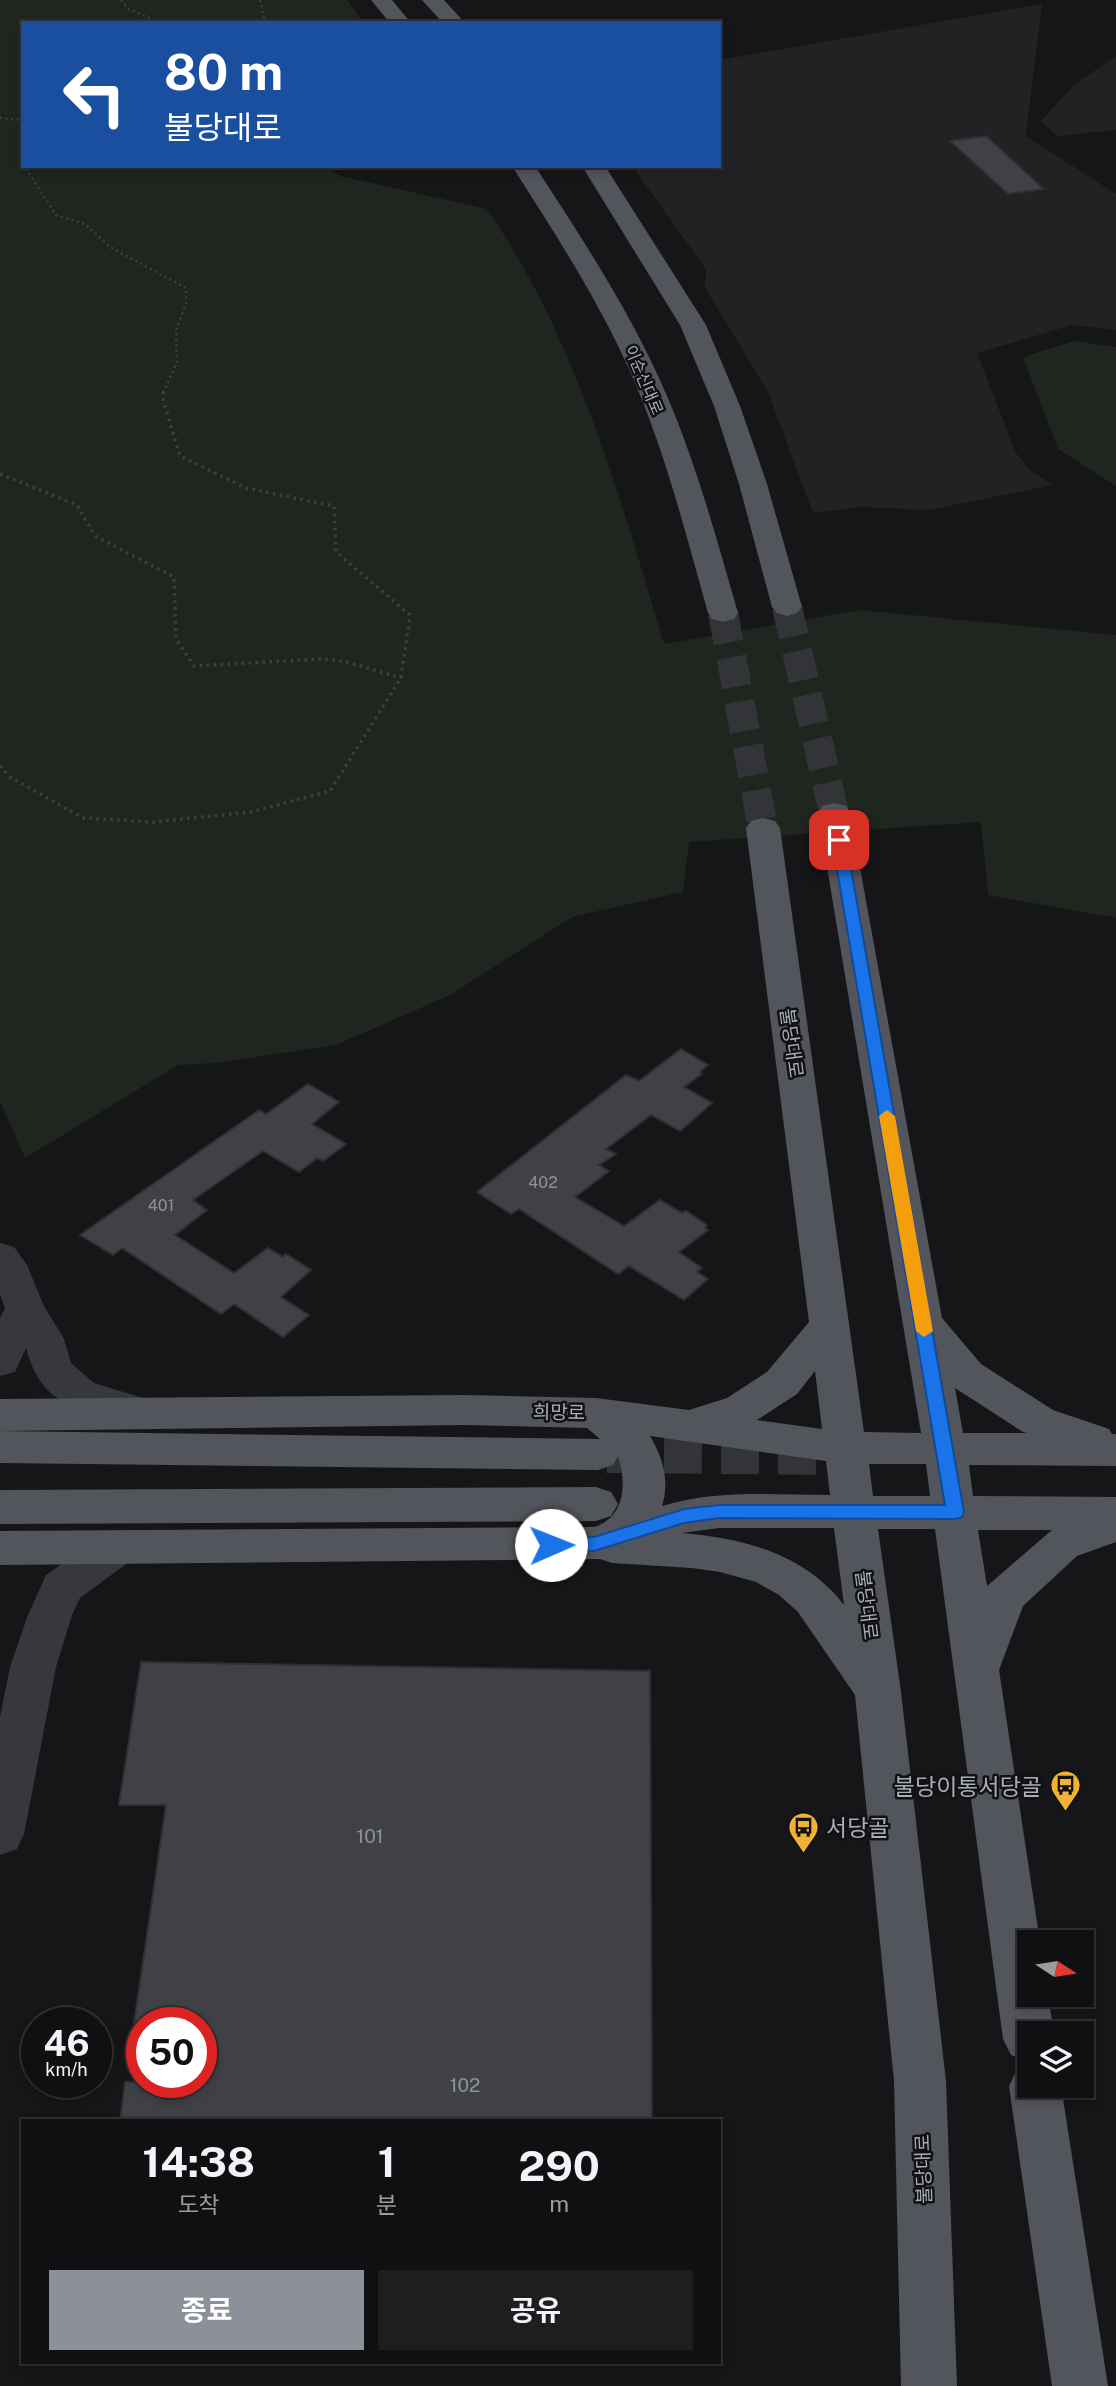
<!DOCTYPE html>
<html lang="ko">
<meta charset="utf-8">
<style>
:root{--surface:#101012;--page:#1e1e20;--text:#f1f3f6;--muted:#9c9d9f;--line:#303032;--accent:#8c9099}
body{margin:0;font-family:"Public Sans","Noto Sans KR",sans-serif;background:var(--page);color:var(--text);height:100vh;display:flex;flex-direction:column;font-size:26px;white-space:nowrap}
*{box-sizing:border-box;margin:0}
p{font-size:23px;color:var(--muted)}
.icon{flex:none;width:38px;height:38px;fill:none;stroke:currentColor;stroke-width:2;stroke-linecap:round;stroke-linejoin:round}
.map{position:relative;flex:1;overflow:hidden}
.panel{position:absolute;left:21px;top:2119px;width:700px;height:245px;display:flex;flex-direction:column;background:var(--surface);border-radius:0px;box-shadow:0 4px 10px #0003,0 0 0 2px var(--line)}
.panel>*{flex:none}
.banner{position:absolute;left:21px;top:21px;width:700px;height:147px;border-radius:0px;box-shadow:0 4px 10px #0003,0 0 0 2px var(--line);background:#1a4fa0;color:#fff;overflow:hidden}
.needle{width:46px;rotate:102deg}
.buttons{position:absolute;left:1017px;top:1930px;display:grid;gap:14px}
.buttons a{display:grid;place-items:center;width:77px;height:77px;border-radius:0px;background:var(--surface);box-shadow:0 4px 10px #0003,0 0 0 2px var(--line);font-size:35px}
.speed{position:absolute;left:21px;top:2007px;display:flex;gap:14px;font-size:35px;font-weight:700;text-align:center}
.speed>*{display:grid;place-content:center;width:91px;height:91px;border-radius:50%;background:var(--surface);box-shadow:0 4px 10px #0003,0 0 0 2px var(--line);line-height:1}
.speed small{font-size:18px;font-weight:400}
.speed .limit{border:10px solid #d22;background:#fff;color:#111}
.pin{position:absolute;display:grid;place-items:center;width:60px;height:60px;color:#fff;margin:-30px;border-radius:14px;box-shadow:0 4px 10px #0006}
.me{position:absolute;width:77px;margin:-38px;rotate:89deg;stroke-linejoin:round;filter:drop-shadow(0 0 5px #0008)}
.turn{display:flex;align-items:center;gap:24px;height:147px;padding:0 28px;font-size:32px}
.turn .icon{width:91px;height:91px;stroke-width:2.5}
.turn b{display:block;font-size:49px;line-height:60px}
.eta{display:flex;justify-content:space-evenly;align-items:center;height:119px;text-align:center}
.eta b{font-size:42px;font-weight:700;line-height:49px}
.cta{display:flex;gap:14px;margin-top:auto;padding:14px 28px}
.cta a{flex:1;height:80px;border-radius:0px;background:var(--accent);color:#fff;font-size:28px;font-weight:700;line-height:80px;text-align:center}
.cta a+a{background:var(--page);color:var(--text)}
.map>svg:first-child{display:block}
</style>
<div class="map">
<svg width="1116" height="2386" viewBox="0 0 1116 2386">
<rect width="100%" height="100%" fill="#161618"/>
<path fill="#222225" d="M 1042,4 L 1026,136 L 1116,194 L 1116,330 L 1072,325 L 977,353 L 1016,453 L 1031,471 L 1053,485 L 928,510 L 862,507 L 813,513 L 768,392 L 705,288 L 706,269 L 632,166 L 719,166 L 719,60 Z
M 1116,56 L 1116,130 L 1057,136 L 1041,121 L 1074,85 Z"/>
<path fill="#1e261f" d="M 0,0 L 347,0 L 365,23 L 23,23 L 23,166 L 325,166 L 340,176 L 487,209 C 576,337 620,497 664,644 L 860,610 L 1116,635 L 1116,918 L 988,895 L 981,822 L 689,842 L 683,892 L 572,917 L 450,995 L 336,1045 L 216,1063 L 178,1065 L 25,1158 L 0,1101 Z
M 1074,341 L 1116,347 L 1116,486 L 1058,449 L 1023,357 Z"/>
<path fill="#404145" stroke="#303034" stroke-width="2" d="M 986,136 L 1044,189 L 1008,194 L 950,141 Z
M 681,1049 L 708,1065 L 700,1072 L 702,1074 L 684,1087 L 712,1103 L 680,1131 L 651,1115 L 606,1149 L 616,1154 L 599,1165 L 609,1171 L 575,1197 L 624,1226 L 660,1200 L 682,1213 L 686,1211 L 707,1225 L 705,1228 L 708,1230 L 679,1252 L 702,1268 L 697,1272 L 708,1279 L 684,1300 L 629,1266 L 618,1274 L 519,1209 L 511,1214 L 477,1192 L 626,1075 L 639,1081 Z
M 308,1084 L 339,1102 L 312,1124 L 346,1144 L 323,1161 L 317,1158 L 299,1172 L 263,1151 L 193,1200 L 207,1210 L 175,1235 L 234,1273 L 268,1248 L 283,1257 L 286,1254 L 311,1270 L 281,1297 L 309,1315 L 283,1337 L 234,1304 L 221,1314 L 122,1248 L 113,1255 L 80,1235 L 259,1110 L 266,1114 Z
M 141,1662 L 650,1671 L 652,2121 L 120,2121 L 125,2082 L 201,2082 L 201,2023 L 134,2023 L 166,1805 L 119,1805 Z"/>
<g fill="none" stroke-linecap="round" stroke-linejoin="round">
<path stroke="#333438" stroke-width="30" stroke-dasharray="30 15" stroke-linecap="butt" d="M 787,607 L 834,813
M 723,613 L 763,828"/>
<path stroke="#333438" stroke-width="38" stroke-dasharray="38 19" stroke-linecap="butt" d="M 607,1454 L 841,1456"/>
<path stroke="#3d3f44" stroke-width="2.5" stroke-dasharray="2 3.5" stroke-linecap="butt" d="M 121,0 L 128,9 L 162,23
M 260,0 L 265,23
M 0,118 L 23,120
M 23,164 L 56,215 L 85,224 L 110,247 L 186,288 L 186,304 L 176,330 L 177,362 L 163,393"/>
<path stroke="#3d3f44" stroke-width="3.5" stroke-dasharray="2.5 4.5" stroke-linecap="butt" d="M 0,474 L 77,505 L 95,536 L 174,577 L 176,639 L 194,666 L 322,659 L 347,662 L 401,678
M 0,766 L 10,777 L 83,818 L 154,822 L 250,812 L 330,791 L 401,678 L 410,615 L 336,552 L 334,506 L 246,488 L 180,456 L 162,396 L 164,391"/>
<path fill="#37383d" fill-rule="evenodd" d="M 0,1243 L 14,1247 L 27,1265 L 44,1306 L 64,1339 L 71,1363 L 94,1383 L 156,1402 L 162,1413 L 156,1424 C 138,1429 126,1424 108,1418 C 63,1404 40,1398 26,1348 L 15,1372 L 0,1376 L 0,1318 L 5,1308 L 0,1294 Z
M 118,1530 L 133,1535 L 140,1547 L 133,1559 L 80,1598 L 72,1615 L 56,1667 L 24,1834 L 17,1849 L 0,1855 L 0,1717 L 10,1667 L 28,1615 L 46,1575 L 103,1535 Z"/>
<path fill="#53555c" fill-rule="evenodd" d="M 371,0 L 392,0 L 411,23 L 390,23 Z
M 422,0 L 444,0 L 465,23 L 443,23 Z
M 512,166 L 535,166 C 583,240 632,314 667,396 C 697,466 717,540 738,613 L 734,619 L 723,622 L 712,619 L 708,613 C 685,531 664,447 629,369 C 597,298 554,232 512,166 Z
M 582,166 L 605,166 L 706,325 L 740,406 L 767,484 L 802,607 L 797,613 L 787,616 L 777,613 L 772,607 L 739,484 L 714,406 L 680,325 Z
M 834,803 L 846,806 L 850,813 L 942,1318 L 981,1364 L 1053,1410 L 1109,1429 L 1112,1434 L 1116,1434 L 1116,1466 L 969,1465 L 973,1496 L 1116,1497 L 1116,1542 L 1077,1556 L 1023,1606 L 999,1670 L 1040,1942 L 1029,1942 L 1029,1995 L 1048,1995 L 1054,2034 L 1029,2034 L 1029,2062 L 1011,2055 L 1003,2039 L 935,1529 L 878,1529 L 901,1692 L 946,2081 L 957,2386 L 901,2386 L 894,2081 L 855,1695 L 798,1612 L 779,1595 L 756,1582 L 720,1572 L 692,1568 L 612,1563 L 600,1559 L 0,1565 L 0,1531 L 594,1527 C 625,1518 627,1483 618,1456 L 613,1465 L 598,1470 L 0,1463 L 0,1431 L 600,1439 L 587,1428 L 464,1425 L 0,1431 L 0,1399 L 464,1395 L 596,1398 L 689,1410 L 727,1398 L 767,1372 L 809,1322 L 746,828 L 751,821 L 763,818 L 775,821 L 780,828 L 864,1432 L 921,1433 L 818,813 L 822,806 ZM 815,1371 L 822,1429 L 757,1420 L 797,1394 ZM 955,1388 L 1023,1432 L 1027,1433 L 963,1433 ZM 650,1436 L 826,1461 L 830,1495 C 774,1495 717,1489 662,1506 C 670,1481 663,1458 650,1436 ZM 869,1464 L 926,1464 L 930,1496 L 873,1496 ZM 719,1528 L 834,1528 L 844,1605 C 805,1554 743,1538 682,1533 ZM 978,1530 L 1052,1530 L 987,1586 Z
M 596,1487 L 611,1492 L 618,1504 L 611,1516 L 596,1521 L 0,1524 L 0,1490 Z
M 1029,2064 L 1029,2086 L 1061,2086 L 1108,2386 L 1052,2386 L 1009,2086 L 1017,2069 Z"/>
</g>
<path fill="#1a73e8" stroke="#114b97" stroke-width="2" d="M 839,836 L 846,840 L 964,1512 L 962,1517 L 956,1519 L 719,1518 L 684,1523 L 594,1551 L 545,1550 L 542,1545 L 545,1540 L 551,1538 L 594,1537 L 684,1509 L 719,1505 L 945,1505 L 832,840 Z"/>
<path fill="#f59e0b" d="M 887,1110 L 895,1116 L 933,1331 L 924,1337 L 916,1331 L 879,1116 Z"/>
<defs>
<symbol id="bus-pin" viewBox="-11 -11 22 30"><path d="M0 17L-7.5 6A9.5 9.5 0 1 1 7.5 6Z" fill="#f2b134" stroke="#111113"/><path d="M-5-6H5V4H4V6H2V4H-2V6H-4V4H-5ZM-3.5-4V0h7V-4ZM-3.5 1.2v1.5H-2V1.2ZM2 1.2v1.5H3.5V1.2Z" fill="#111"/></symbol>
</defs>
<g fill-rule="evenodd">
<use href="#bus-pin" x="1048" y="1768" width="35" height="47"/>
<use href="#bus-pin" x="786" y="1810" width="35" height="47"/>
</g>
<g text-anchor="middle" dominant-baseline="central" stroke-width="5" stroke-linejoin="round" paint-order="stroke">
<g font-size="16" fill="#a8adb8" stroke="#111113">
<text transform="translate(644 380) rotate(67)">이순신대로</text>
</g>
<g font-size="16" fill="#8e929b">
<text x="543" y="1182">402</text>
<text x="161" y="1205">401</text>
</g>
<g font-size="19" fill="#a8adb8" stroke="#111113">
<text transform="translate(792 1043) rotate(82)">불당대로</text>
<text transform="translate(559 1412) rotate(1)">희망로</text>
<text transform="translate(867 1605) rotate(83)">불당대로</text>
<text transform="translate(923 2169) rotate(-92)">불당대로</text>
</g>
<g font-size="19" fill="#8e929b">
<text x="370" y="1836">101</text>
<text x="465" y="2085">102</text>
</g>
<g font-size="23" fill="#a8adb8" stroke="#111113" text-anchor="end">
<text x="1042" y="1786">불당이통서당골</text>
<text x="826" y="1827" text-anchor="start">서당골</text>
</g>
</g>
</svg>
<div class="buttons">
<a><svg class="needle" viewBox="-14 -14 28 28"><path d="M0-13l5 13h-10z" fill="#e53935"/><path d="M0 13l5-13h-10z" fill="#9c9d9f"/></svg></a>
<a><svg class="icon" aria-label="layers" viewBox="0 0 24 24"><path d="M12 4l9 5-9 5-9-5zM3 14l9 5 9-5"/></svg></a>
</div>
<div class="speed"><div>46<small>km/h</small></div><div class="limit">50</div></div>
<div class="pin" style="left:839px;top:840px;background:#d93025"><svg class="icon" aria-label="arrive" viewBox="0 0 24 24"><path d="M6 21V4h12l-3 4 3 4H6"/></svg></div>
<svg class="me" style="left:551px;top:1545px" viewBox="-20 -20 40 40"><circle r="19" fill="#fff"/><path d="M0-13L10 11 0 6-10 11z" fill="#1a73e8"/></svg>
<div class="banner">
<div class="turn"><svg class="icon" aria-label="left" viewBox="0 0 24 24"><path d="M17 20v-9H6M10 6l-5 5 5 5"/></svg><div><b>80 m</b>불당대로</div></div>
</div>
<section class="panel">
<div class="eta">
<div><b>14:38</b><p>도착</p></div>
<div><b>1</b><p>분</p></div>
<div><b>290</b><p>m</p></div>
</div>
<div class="cta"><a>종료</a><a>공유</a></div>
</section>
</div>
